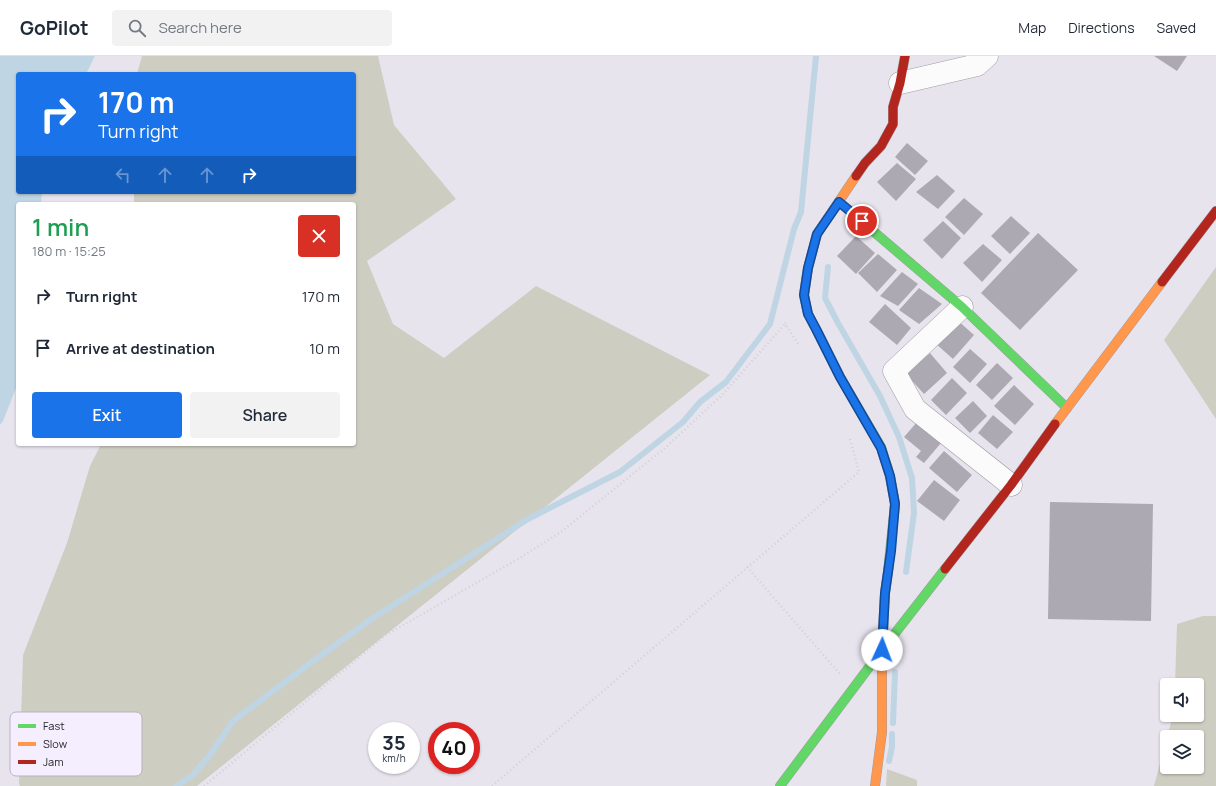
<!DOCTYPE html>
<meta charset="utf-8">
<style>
:root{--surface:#fff;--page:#f2f2f3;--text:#1f2937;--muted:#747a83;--line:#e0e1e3;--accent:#1a73e8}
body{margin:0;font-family:Manrope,sans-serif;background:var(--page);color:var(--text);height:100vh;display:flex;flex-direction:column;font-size:15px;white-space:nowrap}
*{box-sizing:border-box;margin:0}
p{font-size:13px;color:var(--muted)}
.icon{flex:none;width:22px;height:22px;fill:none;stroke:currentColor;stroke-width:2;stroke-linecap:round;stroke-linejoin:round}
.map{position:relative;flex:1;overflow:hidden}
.details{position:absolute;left:16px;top:146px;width:340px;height:244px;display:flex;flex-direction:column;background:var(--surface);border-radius:4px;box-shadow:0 1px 3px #0004}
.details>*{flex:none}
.banner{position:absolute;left:16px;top:16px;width:340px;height:122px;border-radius:4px;box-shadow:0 1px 3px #0004;background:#1a73e8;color:#fff;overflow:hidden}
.tools{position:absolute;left:1160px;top:622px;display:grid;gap:8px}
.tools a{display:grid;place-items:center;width:44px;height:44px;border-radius:4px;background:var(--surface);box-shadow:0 1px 3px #0004;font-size:20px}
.speed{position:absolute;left:368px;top:666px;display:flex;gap:8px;font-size:20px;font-weight:700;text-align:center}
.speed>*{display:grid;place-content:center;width:52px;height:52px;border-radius:50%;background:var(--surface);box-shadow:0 1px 3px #0004;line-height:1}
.speed small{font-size:10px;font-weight:400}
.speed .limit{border:6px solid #d22;background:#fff;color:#111}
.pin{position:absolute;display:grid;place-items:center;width:34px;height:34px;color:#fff;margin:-17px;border:2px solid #fff;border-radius:50%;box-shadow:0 1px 4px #0007}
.me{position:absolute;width:44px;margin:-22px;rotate:2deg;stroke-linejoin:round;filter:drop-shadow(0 0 3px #0008)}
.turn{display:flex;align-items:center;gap:14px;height:84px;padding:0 16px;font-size:18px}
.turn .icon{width:52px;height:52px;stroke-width:2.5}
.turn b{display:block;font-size:28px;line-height:34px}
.lanes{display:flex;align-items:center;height:38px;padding:0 16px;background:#0003;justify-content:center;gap:20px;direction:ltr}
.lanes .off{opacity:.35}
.round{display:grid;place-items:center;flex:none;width:42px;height:42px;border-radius:4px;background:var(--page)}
.overview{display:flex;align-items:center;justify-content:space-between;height:68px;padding:0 16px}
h1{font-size:24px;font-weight:600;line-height:30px;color:#1e9e55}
.button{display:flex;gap:8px;margin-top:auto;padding:8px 16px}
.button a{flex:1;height:46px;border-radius:4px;background:var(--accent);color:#fff;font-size:16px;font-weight:600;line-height:46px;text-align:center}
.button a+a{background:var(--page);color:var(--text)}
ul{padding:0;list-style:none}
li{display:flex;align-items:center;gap:12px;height:52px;padding:0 16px}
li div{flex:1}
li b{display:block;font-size:15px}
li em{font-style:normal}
header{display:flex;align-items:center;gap:24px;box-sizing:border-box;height:56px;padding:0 20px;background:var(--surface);border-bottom:1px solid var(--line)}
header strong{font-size:19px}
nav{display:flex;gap:22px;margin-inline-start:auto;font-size:14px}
.search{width:280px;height:36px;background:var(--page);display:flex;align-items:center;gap:10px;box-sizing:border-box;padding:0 14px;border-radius:4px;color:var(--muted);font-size:15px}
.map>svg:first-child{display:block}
</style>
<header>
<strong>GoPilot</strong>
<div class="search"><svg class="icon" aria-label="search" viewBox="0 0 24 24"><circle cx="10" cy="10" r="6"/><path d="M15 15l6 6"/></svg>Search here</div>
<nav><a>Map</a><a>Directions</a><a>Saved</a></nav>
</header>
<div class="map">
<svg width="1216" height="730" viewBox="0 0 1216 730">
<rect width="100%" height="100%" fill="#e8e4ee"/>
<path fill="#cecdc1" d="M 142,0 L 378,0 L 394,69 L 456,143 L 367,205 L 393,268 L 444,302 L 536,230 L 710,319 L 197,730 L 20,730 L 19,728 L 23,599 L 67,487 L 90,410 L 101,388 L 354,388 L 354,148 L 134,148 L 134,136 L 354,136 L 354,18 L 137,18 Z
M 1216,211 L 1216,363 L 1164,284 Z
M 1203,560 L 1216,560 L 1216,730 L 1154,730 L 1167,682 L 1167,711 L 1197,711 L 1197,681 L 1167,681 L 1173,659 L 1197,659 L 1197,629 L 1175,629 L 1177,568 Z
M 887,713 L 917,724 L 917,730 L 886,730 Z"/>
<path fill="#bfd5e4" d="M 0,0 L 95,0 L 86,18 L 18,18 L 18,136 L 42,136 L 41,148 L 18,148 L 18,327 L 3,365 L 0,369 Z"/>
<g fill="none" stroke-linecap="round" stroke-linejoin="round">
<path stroke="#bfd5e4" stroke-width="6" d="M 828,211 L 825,242 L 838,267 L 880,340 L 899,381 L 912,422 L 914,457 L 906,516
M 893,667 L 895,616
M 889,705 L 892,691 L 892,678
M 177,730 L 193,719 L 210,699 L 233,665 L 324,597 L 373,562 L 528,463 L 620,416 L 683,366 L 700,346 L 726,326 L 770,268 L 794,173 L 801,156 L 816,0"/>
</g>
<path fill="#ada9b2" d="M 1154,0 L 1187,0 L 1177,15 Z
M 907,87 L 928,105 L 915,119 L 895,101 Z
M 897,107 L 916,123 L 896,145 L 877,126 Z
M 937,119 L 955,135 L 938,153 L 916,136 Z
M 964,142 L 983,158 L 964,179 L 945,161 Z
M 1011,160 L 1030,177 L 1010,198 L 991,180 Z
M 943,165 L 961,182 L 942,203 L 923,184 Z
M 1038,177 L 1078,214 L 1020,274 L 981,237 Z
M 856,180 L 875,197 L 856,218 L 837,200 Z
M 983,188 L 1002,204 L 982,226 L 963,207 Z
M 878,198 L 897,214 L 877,236 L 858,217 Z
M 902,216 L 918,228 L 898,250 L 880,240 Z
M 919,232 L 942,248 L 919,268 L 899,254 Z
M 885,248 L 911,272 L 897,289 L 869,266 Z
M 956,263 L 974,279 L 953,303 L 935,287 Z
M 970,293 L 987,308 L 970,327 L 953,311 Z
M 930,297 L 947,317 L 924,338 L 906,318 Z
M 997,307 L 1013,322 L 992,344 L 976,329 Z
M 952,322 L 967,337 L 946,359 L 931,344 Z
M 1014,329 L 1034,348 L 1015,369 L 994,350 Z
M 973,345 L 987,360 L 970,377 L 955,362 Z
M 993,359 L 1013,376 L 997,393 L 978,377 Z
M 917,366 L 941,387 L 924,407 L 916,401 L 921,395 L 904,381 Z
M 944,395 L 972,419 L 957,436 L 929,412 Z
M 934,424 L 960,444 L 944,465 L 917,445 Z
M 1050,446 L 1153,448 L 1151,565 L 1048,563 Z"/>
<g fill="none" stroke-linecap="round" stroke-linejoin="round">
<defs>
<path id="street" d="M 900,27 L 977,9 L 987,0
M 962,251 L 894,315 L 915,353 L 1011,429"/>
<path id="fast" d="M 839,146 L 962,251 L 1067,352
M 819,279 L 840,321 L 881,391 L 890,420 L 895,448 L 888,516
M 780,730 L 882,594 L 945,513"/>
<path id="slow" d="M 819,279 L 808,258 L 804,239 L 808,212 L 817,178 L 856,120
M 1055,368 L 1162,226
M 875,730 L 882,676 L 882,594 L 885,537 L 888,516"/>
<path id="jam" d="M 856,120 L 865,107 L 881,90 L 893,68 L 893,51 L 900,27 L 905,0
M 1162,226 L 1216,155
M 945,513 L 1011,429 L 1055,368"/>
</defs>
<use href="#street" stroke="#9f9ca4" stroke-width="23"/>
<use href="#fast" stroke="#9f9ca4" stroke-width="10"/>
<use href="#slow" stroke="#9f9ca4" stroke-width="10"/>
<use href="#jam" stroke="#9f9ca4" stroke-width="10"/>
<path stroke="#d1d0d3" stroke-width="2.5" stroke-dasharray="1 3" stroke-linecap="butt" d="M 786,267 L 785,268 L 799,289
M 747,511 L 840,618
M 204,730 L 386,579 L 518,503 L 561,476 L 665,392 L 722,339 L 785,268
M 492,730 L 859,416 L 850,383"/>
<use href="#street" stroke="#fcfbfc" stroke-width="22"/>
<use href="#fast" stroke="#63d668" stroke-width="9"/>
<use href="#slow" stroke="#ff974d" stroke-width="9"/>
<use href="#jam" stroke="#b3261e" stroke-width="9"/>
</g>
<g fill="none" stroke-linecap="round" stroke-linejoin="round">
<defs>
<path id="route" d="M 862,165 L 839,146 L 817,178 L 808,212 L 804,239 L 808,258 L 816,273 L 840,321 L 881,392 L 890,420 L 895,448 L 891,495 L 885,537 L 882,594"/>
</defs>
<use href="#route" stroke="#114b97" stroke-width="10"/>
<use href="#route" stroke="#1a73e8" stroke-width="7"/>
</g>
<rect x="10" y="656" width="132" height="64" rx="6" fill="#f4eefe" stroke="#b7b2bf" stroke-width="1"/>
<rect x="18" y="668" width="18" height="4" fill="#63d668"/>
<rect x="18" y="686" width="18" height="4" fill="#ff974d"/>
<rect x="18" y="704" width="18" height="4" fill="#b3261e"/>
<g font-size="11" fill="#29272c">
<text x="43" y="674">Fast</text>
<text x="43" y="692">Slow</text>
<text x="43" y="710">Jam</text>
</g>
</svg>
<div class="tools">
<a><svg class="icon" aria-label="sound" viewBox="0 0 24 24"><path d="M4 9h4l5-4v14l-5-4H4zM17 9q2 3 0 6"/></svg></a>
<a><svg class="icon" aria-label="layers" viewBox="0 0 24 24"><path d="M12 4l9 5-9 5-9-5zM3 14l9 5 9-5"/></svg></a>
</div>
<div class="speed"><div>35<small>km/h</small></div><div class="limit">40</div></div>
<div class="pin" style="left:862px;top:165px;background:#d93025"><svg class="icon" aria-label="arrive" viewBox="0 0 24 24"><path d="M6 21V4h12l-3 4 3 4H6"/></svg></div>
<svg class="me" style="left:882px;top:594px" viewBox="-20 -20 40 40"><circle r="19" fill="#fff"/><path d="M0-13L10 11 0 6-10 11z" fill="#1a73e8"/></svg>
<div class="banner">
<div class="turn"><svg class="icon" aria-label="right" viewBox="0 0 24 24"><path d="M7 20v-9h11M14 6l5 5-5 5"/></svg><div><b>170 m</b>Turn right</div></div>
<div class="lanes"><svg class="icon off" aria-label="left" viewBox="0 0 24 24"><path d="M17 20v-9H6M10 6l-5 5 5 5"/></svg><svg class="icon off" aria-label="ahead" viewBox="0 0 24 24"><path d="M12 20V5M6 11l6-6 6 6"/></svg><svg class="icon off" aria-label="ahead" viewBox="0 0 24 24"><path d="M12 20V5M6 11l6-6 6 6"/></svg><svg class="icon" aria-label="right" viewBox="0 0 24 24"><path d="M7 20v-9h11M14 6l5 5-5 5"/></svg></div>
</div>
<section class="details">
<div class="overview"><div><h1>1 min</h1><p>180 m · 15:25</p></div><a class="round" style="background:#d93025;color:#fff"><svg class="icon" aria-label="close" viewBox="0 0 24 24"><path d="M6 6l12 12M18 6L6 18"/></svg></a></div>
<ul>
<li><svg class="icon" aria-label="right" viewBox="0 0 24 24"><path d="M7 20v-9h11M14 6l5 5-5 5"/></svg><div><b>Turn right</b></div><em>170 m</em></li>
<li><svg class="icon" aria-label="arrive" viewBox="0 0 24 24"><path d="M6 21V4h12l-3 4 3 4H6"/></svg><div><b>Arrive at destination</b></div><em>10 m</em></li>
</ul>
<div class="button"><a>Exit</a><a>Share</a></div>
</section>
</div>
